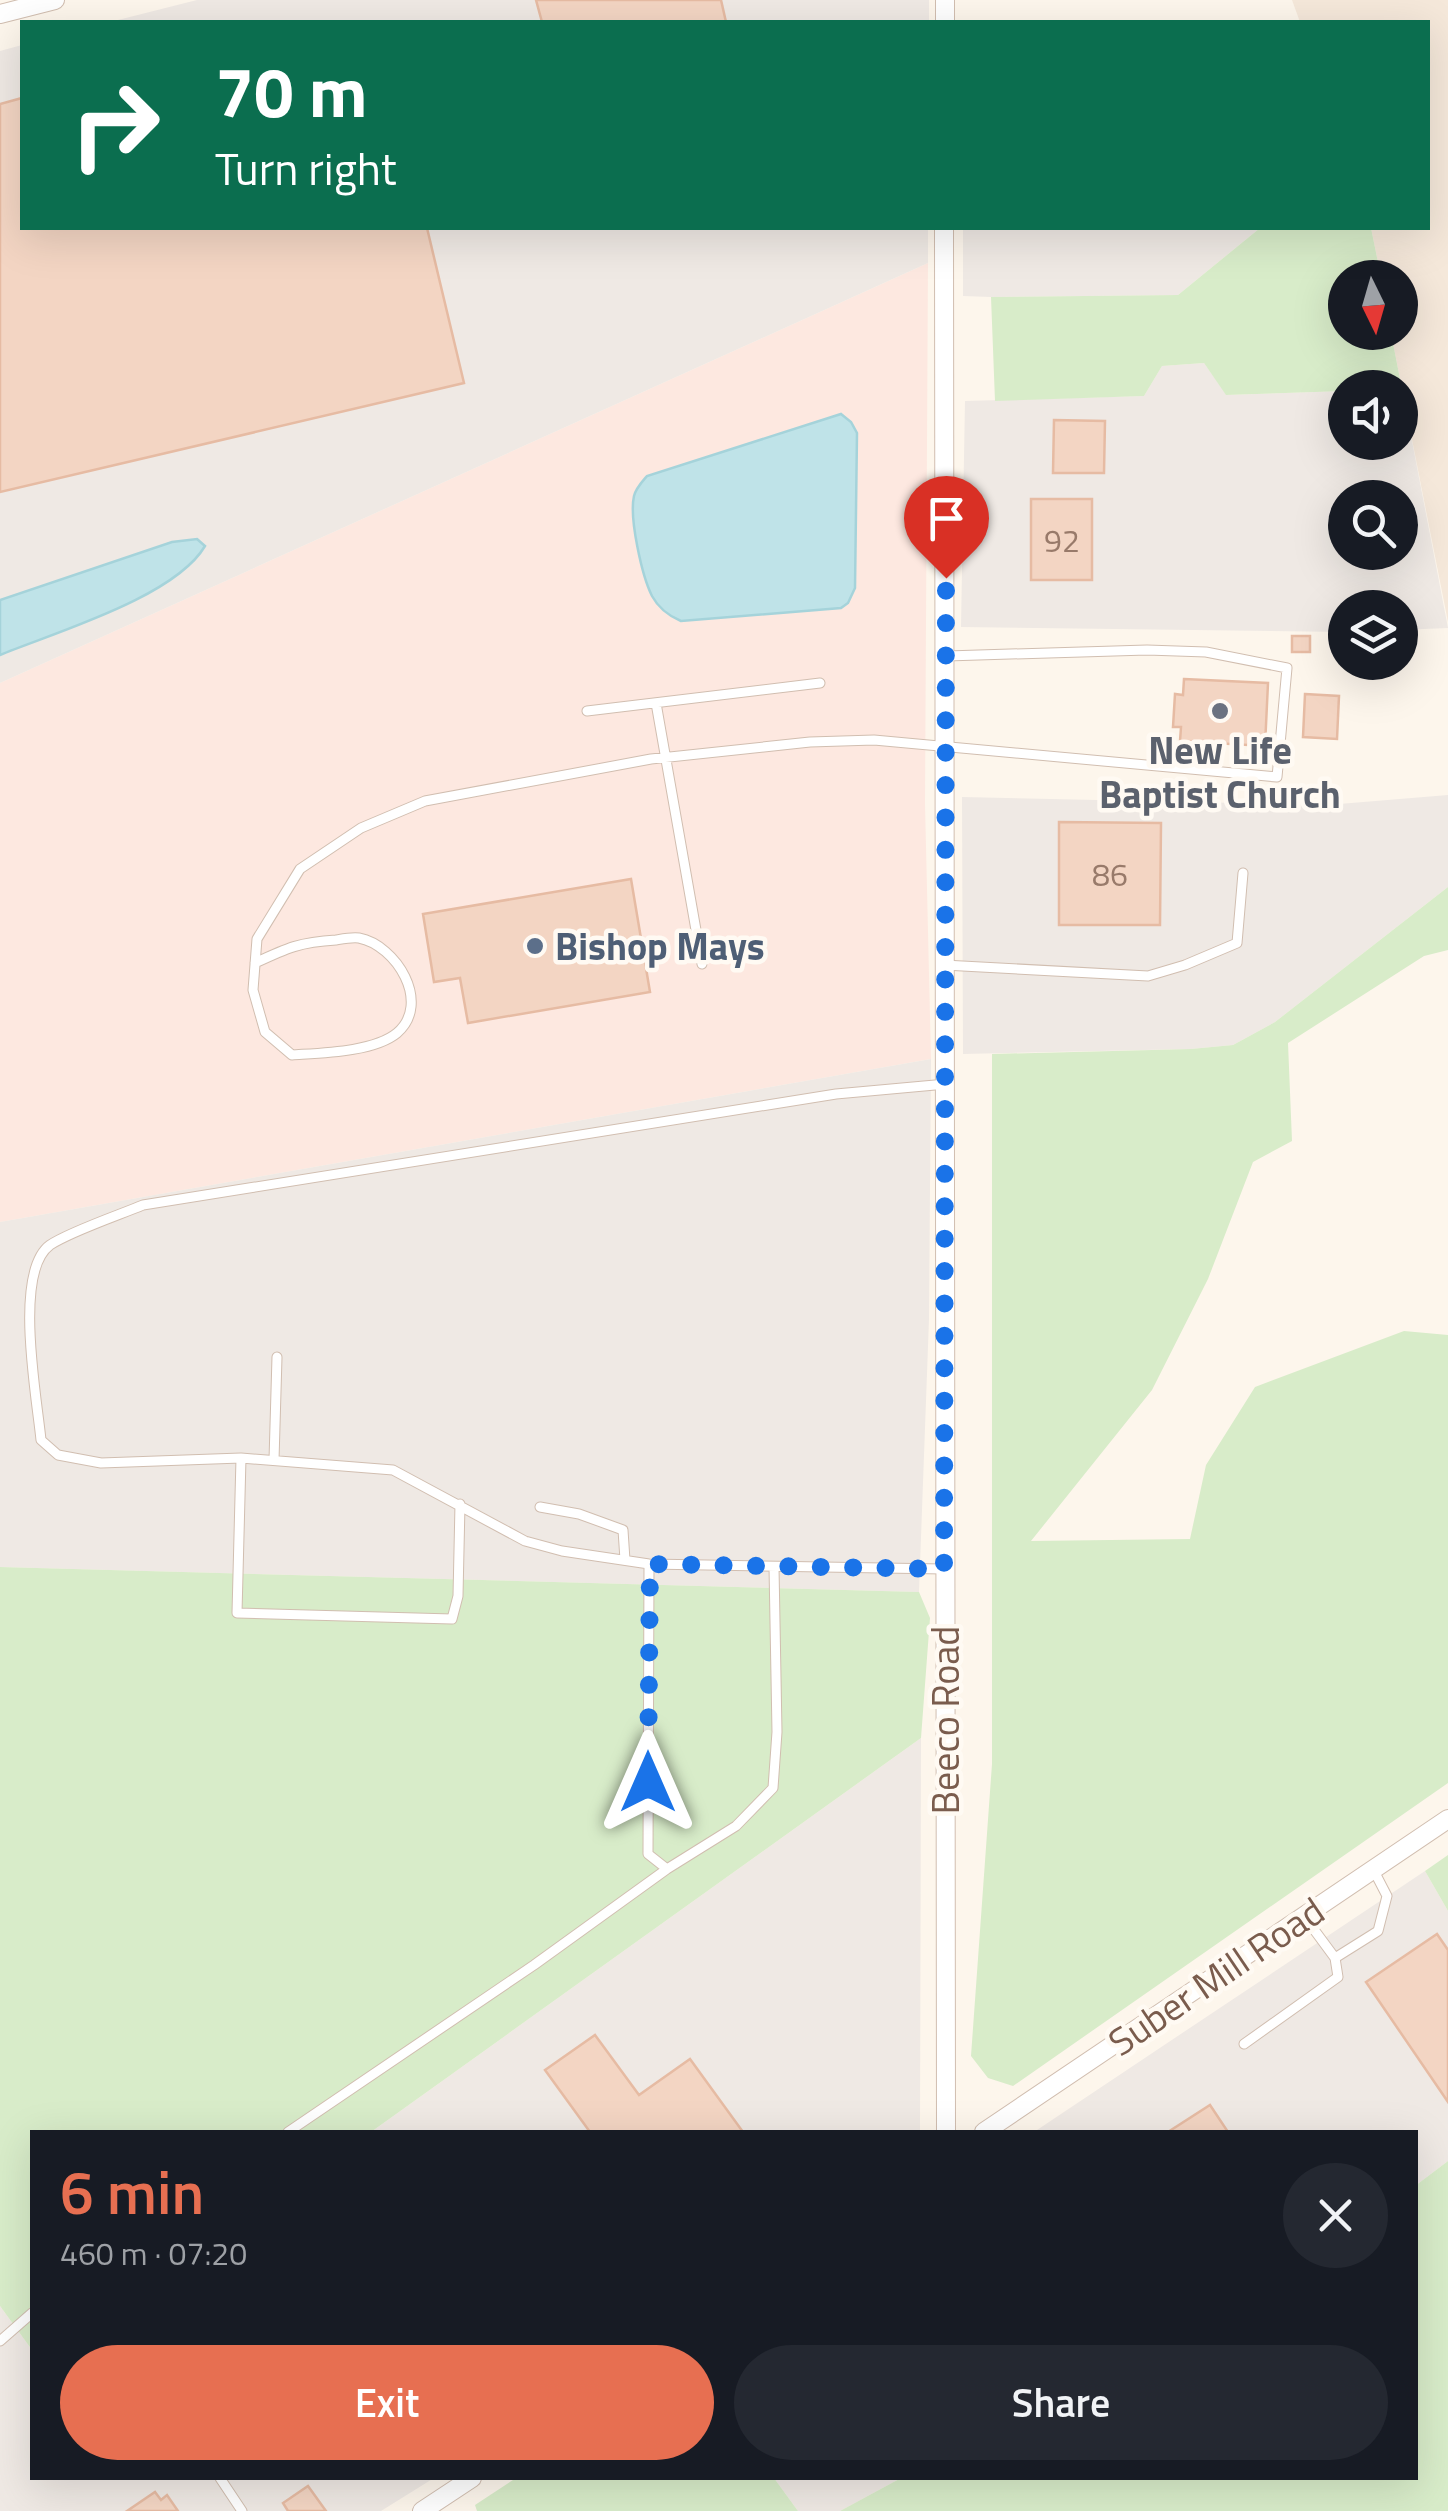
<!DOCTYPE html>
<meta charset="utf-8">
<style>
:root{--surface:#171b24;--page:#242831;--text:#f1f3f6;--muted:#9ea1a6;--accent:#e76f51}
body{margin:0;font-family:"Titillium Web",sans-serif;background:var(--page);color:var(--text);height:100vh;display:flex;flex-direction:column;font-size:38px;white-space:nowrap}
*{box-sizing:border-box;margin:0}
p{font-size:32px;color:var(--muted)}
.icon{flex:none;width:55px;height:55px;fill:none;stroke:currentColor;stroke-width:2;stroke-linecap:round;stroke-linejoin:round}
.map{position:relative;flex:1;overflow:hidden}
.drawer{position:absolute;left:30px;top:2130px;width:1388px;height:350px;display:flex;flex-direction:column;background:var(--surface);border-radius:0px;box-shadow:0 10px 40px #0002}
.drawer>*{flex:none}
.banner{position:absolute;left:20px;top:20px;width:1410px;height:210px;border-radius:0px;box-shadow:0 10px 40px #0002;background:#0b6e4f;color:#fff;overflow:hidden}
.needle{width:65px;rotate:175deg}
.tools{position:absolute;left:1328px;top:260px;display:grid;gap:20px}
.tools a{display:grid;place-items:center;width:90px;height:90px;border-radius:50%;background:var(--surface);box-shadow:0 10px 40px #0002;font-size:50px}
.pin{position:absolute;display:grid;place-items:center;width:85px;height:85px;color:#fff;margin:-102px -42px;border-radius:50% 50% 50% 0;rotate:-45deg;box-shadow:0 0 10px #0007}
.pin .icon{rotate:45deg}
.me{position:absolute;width:110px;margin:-55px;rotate:0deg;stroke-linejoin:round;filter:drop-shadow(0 0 8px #0008)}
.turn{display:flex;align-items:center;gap:35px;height:210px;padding:0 30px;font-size:45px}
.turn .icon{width:130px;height:130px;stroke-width:2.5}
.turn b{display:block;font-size:70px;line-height:85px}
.round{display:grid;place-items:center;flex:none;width:105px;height:105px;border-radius:52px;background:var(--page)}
.overview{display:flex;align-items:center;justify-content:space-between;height:170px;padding:0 30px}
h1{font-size:60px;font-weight:600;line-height:75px;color:var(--accent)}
.button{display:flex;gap:20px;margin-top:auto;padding:20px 30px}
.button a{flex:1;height:115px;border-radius:60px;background:var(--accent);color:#fff;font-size:40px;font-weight:600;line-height:115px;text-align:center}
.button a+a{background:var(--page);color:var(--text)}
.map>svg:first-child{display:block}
</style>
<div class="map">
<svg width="1448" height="2511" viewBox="0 0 1448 2511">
<rect width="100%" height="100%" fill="#fdf6ec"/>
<path fill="#f5e8da" d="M 1292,0 L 1448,0 L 1448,622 L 1391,333 L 1400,332 L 1400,278 L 1381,277 L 1371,228 L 1428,228 L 1428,22 L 1300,22 Z"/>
<path fill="#fde8e0" d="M 928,263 L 925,804 L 931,1059 L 0,1222 L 0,683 Z"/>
<path fill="#efe9e4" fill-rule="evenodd" d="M 197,0 L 929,0 L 929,22 L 110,22 Z
M 22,45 L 22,228 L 928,228 L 928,263 L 0,683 L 0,51 Z
M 963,228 L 1260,228 L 1178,295 L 991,297 L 963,296 Z
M 1204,363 L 1227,395 L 1345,391 L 1345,442 L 1400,442 L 1400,388 L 1382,387 L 1401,384 L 1448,628 L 1400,630 L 1400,608 L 1345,608 L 1345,632 L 961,627 L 965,401 L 1144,396 L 1162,366 ZM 1345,498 L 1400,498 L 1400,552 L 1345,552 Z
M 1448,795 L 1448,887 L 1275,1022 L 1233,1045 L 1191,1049 L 963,1054 L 962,797 L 1327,805 Z
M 931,1059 L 929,1319 L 919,1592 L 0,1567 L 0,1222 Z
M 921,1738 L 920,2132 L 371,2132 Z
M 1425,1871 L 1448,1911 L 1448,2161 L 1415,2186 L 1415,2132 L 1034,2132 Z
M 0,2306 L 32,2350 L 32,2478 L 434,2478 L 381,2511 L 0,2511 Z
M 774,2478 L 901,2478 L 840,2511 L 798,2511 Z"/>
<path fill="#d8ecc9" d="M 1260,228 L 1371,228 L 1381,277 L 1345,278 L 1345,332 L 1391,333 L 1401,384 L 1345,388 L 1345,391 L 1226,395 L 1204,363 L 1162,366 L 1144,396 L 995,401 L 991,297 L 1178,295 Z
M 1448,887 L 1448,950 L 1424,956 L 1288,1043 L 1292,1141 L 1253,1162 L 1208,1279 L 1152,1390 L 1031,1541 L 1190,1539 L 1206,1465 L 1255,1387 L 1404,1331 L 1448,1335 L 1448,1783 L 1013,2086 L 988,2078 L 971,2056 L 992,1764 L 992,1054 L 1191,1049 L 1233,1045 L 1275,1022 Z
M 0,1567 L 919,1592 L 930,1618 L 921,1738 L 371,2132 L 32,2132 L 32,2350 L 0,2306 Z
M 1448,1855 L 1448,1911 L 1425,1871 Z
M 1448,2161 L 1448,2511 L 840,2511 L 901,2478 L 1415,2478 L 1415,2186 Z
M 516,2478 L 774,2478 L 798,2511 L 477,2511 L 475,2505 Z"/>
<path fill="#bfe3e8" stroke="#a5d3da" stroke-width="2.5" d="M 841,414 L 851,422 L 857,433 L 855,588 L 848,603 L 841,608 L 681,621 C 669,616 659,609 652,596 C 642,576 629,518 634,496 C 636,488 642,482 647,476 Z
M 197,539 L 205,546 C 175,597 56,632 0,655 L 0,600 L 172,542 Z"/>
<path fill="#f3d5c3" stroke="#e6bba3" stroke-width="2.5" d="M 536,0 L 721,0 L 726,22 L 542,22 Z
M 22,98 L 22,228 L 427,228 L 464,383 L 0,492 L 0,104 Z
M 1054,420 L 1105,421 L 1104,473 L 1053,473 Z
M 1031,499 L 1092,499 L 1092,580 L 1031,580 Z
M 1292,636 L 1310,636 L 1310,652 L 1292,652 Z
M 1184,679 L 1268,683 L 1265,746 L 1180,741 L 1181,727 L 1173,727 L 1175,694 L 1183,695 Z
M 1305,694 L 1339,696 L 1337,739 L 1303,737 Z
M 1059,822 L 1161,823 L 1160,925 L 1059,925 Z
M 631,879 L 650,992 L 468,1023 L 460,978 L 434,982 L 423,914 Z
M 1437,1934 L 1448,1950 L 1448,2102 L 1366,1982 Z
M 595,2035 L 639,2095 L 690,2059 L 743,2132 L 590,2132 L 545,2070 Z
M 1210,2105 L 1228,2132 L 1168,2132 Z
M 308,2486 L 326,2511 L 288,2511 L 283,2503 Z
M 155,2492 L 161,2500 L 167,2495 L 178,2511 L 127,2511 Z"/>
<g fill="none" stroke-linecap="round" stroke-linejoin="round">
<defs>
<path id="lane" d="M 656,703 L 702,964
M 587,711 L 820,683
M 255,963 C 287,948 300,942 336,940 C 342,939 352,937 359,938 C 396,945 432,1003 397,1033 C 374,1052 321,1053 292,1055 L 265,1032 L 253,990 L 257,939 L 300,869 L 361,828 L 425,801 L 651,759 L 810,742 L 874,740 L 1277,777 L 1287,668 L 1206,652 L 1147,650 L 947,656
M 944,965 L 1148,976 L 1185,965 L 1237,943 L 1243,873
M 241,1458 L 237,1613 L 452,1619 L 458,1596 L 460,1504
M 274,1460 L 277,1357
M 540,1507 L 579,1514 L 623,1530 L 625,1560
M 649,1564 L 648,1854 L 667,1869
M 944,1569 L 649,1564 L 562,1551 L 525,1541 L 393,1470 L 241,1458 L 101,1463 L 58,1455 L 41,1440 C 37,1398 13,1272 50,1245 C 69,1232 119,1215 143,1205 L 836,1094 L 946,1084
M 1304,1916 L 1335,1958 L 1378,1931 L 1387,1896 L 1373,1869
M 1244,2044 L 1338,1977 L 1335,1958
M 288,2132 L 534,1965 L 667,1869 L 736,1826 L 773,1788 L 777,1732 L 774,1567
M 0,2341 L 32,2313
M 220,2478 L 242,2511"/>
<path id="street" d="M 0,14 L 55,0
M 945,22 L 945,0
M 944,228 L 946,2132
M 984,2132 L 1448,1819
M 422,2511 L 472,2478"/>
</defs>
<use href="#lane" stroke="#d1beb0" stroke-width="11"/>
<use href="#street" stroke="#d1beb0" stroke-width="20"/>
<use href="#lane" stroke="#fff" stroke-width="9"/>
<use href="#street" stroke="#fff" stroke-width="18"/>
</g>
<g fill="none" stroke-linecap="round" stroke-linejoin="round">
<path stroke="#1a73e8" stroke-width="18" stroke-dasharray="0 32.4" d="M 648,1782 L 650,1564 L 944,1569 L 946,578"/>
</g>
<circle fill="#6b7280" stroke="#fffaf3" stroke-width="4" cx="1220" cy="711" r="10"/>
<circle fill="#5c6f8a" stroke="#fffaf3" stroke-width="4" cx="535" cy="946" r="10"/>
<g text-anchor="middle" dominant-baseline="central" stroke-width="9" stroke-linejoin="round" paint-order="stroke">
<g font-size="32" fill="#987a6a">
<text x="1062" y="540">92</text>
<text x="1110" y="874">86</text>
</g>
<g font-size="38" font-weight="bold" fill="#5b616d" stroke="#fffaf3">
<text x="1220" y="750">New Life<tspan x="1220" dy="44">Baptist Church</tspan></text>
</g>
<g font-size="38" font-weight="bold" fill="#4e5e75" stroke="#fffaf3" text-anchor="start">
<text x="555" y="946">Bishop Mays</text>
</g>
<g font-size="38" fill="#7a5c4d" stroke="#fffaf3">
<text transform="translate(945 1720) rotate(-90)">Beeco Road</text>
<text transform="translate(1216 1976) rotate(-34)">Suber Mill Road</text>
</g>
</g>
</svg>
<div class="tools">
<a><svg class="needle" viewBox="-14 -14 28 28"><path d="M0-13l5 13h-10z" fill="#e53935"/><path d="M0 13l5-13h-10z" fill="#9ea1a6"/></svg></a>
<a><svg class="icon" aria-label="sound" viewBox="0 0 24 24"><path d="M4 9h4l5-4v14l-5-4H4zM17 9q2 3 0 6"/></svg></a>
<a><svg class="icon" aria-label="search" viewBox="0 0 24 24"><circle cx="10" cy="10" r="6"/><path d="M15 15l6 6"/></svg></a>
<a><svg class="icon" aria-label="layers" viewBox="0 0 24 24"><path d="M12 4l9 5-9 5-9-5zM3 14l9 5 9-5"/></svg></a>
</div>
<div class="pin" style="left:946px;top:578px;background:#d93025"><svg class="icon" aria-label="arrive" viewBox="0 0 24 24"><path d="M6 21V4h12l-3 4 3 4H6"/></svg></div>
<svg class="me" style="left:648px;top:1782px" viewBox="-20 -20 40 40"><path d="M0-17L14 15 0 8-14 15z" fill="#1a73e8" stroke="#fff" stroke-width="4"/></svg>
<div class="banner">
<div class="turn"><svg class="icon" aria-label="right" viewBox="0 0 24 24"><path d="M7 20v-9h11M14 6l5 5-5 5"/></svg><div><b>70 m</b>Turn right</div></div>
</div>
<section class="drawer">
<div class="overview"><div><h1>6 min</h1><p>460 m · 07:20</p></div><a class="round"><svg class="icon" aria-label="close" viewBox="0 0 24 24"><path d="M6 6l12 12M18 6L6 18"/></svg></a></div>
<div class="button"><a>Exit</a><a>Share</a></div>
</section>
</div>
